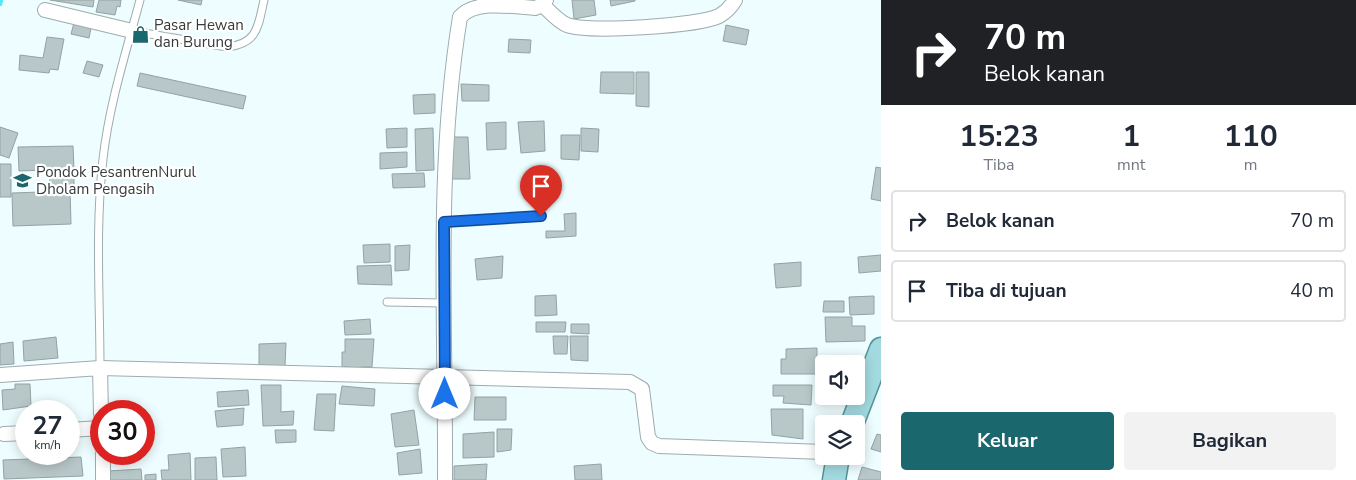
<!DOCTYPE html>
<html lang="id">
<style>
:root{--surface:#fff;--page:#f2f2f3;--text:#1f2937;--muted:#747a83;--line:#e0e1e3;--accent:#1a676d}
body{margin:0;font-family:"Nunito Sans",sans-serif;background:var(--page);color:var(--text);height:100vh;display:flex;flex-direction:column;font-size:19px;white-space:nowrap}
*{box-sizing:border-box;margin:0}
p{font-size:16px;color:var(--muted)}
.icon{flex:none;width:28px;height:28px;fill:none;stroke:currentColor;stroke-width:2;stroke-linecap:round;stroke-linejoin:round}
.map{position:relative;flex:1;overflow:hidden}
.panel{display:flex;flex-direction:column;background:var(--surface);width:475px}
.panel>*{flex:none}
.banner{background:#202124;color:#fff;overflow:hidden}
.buttons{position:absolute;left:815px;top:355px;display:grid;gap:10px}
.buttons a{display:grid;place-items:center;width:50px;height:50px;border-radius:5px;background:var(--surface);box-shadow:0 2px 12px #0003;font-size:25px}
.speed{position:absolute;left:15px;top:400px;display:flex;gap:10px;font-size:25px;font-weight:700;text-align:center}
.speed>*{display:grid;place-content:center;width:65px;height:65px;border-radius:50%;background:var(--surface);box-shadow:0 2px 12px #0003;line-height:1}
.speed small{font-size:12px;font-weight:400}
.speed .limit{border:8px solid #d22;background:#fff;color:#111}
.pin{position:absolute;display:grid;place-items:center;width:42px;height:42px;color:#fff;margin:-51px -21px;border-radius:50% 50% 50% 0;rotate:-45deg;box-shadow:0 0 5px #0007}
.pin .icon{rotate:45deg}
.me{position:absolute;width:55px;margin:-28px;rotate:0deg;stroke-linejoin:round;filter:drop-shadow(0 0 4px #0008)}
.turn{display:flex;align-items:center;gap:18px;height:105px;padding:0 20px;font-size:22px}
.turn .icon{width:65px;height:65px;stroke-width:2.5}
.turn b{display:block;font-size:35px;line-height:42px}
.eta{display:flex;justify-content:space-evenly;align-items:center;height:85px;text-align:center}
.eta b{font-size:30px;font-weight:700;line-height:35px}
.cta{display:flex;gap:10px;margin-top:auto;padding:10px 20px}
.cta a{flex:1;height:58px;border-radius:5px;background:var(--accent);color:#fff;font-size:20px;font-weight:700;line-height:58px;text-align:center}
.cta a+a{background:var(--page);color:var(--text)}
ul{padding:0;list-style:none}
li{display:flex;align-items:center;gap:15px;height:62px;margin:0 10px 8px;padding:0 10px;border:2px solid var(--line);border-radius:5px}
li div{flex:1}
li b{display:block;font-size:19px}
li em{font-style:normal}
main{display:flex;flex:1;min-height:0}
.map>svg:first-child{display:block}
</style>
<main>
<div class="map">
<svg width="881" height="480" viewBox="0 0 881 480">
<rect width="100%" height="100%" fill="#eefdff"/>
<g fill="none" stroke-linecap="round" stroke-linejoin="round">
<path stroke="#52e8f4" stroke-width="4.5" d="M 0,4 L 1,0"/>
</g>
<path fill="#b8c7c8" stroke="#94a2a3" d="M 50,0 L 94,0 L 93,7 Z
M 99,0 L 121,0 L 120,7 L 117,6 L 115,15 L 96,12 Z
M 178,0 L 202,0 L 201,5 Z
M 572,0 L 594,0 L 596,15 L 574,19 Z
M 610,0 L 635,0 L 635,1 L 611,6 Z
M 74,23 L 91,28 L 89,38 L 71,34 Z
M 726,25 L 749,30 L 746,45 L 723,41 Z
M 47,37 L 64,39 L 58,70 L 50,69 L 49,73 L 19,70 L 20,55 L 43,58 Z
M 509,39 L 531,40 L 530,53 L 508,52 Z
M 87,61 L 103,65 L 99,77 L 83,73 Z
M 601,72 L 634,72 L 634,94 L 600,93 Z
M 636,72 L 649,72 L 649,107 L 636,106 Z
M 140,73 L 246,96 L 243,109 L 137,86 Z
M 461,84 L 489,85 L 489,101 L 462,101 Z
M 435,94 L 435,113 L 414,114 L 413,95 Z
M 544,121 L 545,151 L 521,153 L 518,122 Z
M 506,122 L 506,149 L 487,150 L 486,123 Z
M 0,127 L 18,133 L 9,158 L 0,155 Z
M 407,128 L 407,147 L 387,148 L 386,129 Z
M 433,128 L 434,170 L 416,171 L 415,129 Z
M 581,128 L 599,129 L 598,152 L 581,151 Z
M 561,135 L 580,135 L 579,160 L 561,159 Z
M 451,137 L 468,137 L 470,179 L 452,179 Z
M 73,146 L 74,169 L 19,171 L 18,147 Z
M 407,152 L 407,167 L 380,169 L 380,153 Z
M 0,164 L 11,164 L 11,197 L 0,197 Z
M 876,167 L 881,168 L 881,201 L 871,199 Z
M 74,169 L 74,185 L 50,186 L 49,170 Z
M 424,173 L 425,187 L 393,188 L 392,174 Z
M 70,191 L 71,224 L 13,226 L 12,193 Z
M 576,213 L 576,236 L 546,238 L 546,231 L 565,231 L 564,214 Z
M 390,244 L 390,262 L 364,263 L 363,245 Z
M 410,245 L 409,270 L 395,271 L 395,246 Z
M 881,255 L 881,271 L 859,273 L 858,257 Z
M 503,256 L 502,278 L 477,280 L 475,259 Z
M 801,262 L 801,286 L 776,288 L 774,264 Z
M 391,265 L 392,285 L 358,284 L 357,266 Z
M 556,295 L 557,315 L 535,316 L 535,296 Z
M 874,296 L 874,314 L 850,315 L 849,297 Z
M 824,301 L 844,301 L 844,312 L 823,312 Z
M 825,317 L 852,317 L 852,326 L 865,326 L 865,341 L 826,342 Z
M 370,319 L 371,334 L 345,335 L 344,321 Z
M 536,322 L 566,322 L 565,332 L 536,332 Z
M 571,324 L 589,324 L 589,334 L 571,333 Z
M 553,336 L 568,336 L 567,354 L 554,354 Z
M 570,336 L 588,336 L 588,361 L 571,360 Z
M 56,337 L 58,358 L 24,361 L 23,341 Z
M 345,339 L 374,339 L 372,367 L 361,367 L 361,372 L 349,372 L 349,367 L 342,367 L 342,352 L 345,352 Z
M 13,342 L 14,364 L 0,365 L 0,344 Z
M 286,343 L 285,366 L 259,365 L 259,344 Z
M 817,348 L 817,374 L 781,374 L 781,359 L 786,359 L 786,349 Z
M 15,384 L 30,384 L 31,406 L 3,410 L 2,390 L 15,389 Z
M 261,385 L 281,385 L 281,412 L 294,411 L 293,425 L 263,426 Z
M 773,385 L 812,385 L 811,405 L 783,403 L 784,396 L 773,396 Z
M 342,386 L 375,389 L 374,406 L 339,404 Z
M 248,390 L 249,405 L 218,407 L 217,392 Z
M 317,394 L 336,394 L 334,431 L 314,430 Z
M 475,397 L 506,397 L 506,420 L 474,420 Z
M 244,408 L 243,425 L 217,427 L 215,411 Z
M 771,409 L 803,409 L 803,439 L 772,435 Z
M 414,410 L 419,445 L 395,447 L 391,414 Z
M 497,429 L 512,429 L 511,450 L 497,452 Z
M 275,430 L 296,430 L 296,442 L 276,443 Z
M 494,432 L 494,457 L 463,458 L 463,434 Z
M 877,434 L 881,435 L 881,452 L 871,449 Z
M 245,447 L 246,476 L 223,477 L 221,449 Z
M 420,449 L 422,473 L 399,475 L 397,453 Z
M 190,453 L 191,480 L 162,480 L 161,470 L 169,470 L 168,455 Z
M 81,457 L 83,476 L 4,479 L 3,460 Z
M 216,457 L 217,480 L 195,480 L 195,458 Z
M 487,464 L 486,480 L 454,480 L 454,466 Z
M 601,464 L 602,480 L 575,480 L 574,466 Z
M 862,467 L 881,472 L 881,480 L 858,480 Z
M 141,469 L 142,480 L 108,480 L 108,471 Z
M 156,474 L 156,480 L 145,480 L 145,475 Z"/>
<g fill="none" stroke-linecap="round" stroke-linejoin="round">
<defs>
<path id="lane" d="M 132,31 L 227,47 C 258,44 258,26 264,0
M 444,222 L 541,216
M 387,302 L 444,303
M 100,368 C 100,299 95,228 103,159 C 109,105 126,52 140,0"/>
<path id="street" d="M 543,5 C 550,12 558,21 567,25 C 588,33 699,26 719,16 C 726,12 731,7 735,0
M 45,10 L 132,31
M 100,368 L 101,414
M 0,375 L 100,368 L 630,382 L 642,389 L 648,437 L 652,443 L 659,446 L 824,452
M 69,430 L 101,428
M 4,434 L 26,433
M 103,454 L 103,480
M 445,480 C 446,326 435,169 460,17 C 475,0 510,6 535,8 L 543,5 L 546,0"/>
<path id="primary" d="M 852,424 L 881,349
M 834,480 L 838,456"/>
</defs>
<use href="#lane" stroke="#9eacad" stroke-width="9"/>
<use href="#street" stroke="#9eacad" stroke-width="16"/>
<use href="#primary" stroke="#549399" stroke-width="25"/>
<use href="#lane" stroke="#fff" stroke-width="7"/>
<use href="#street" stroke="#fff" stroke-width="14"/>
<use href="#primary" stroke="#a2dae0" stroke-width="22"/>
</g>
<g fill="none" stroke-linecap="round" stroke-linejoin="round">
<defs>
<path id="route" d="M 445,394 L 444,222 L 541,216"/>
</defs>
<use href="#route" stroke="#114b97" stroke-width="12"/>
<use href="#route" stroke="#1a73e8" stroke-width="9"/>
</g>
<defs>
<symbol id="shop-bare" viewBox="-9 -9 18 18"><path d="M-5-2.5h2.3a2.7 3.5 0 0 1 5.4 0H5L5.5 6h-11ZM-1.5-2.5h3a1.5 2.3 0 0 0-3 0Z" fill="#1a676d" stroke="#fff" stroke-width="2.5" paint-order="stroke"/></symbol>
<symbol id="school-bare" viewBox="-9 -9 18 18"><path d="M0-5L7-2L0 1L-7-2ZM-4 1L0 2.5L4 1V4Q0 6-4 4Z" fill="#1a676d" stroke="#fff" stroke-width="2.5" paint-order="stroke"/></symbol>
</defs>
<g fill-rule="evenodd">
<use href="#shop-bare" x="128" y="22" width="25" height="25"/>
<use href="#school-bare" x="10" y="168" width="25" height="25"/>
</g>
<g text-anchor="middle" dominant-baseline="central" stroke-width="4.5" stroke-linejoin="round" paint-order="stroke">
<g font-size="15" fill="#353b3b" stroke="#fff" text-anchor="start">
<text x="154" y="25">Pasar Hewan<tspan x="154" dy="17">dan Burung</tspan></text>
<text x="36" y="172">Pondok PesantrenNurul<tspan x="36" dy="17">Dholam Pengasih</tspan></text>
</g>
</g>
</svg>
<div class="buttons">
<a><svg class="icon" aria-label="sound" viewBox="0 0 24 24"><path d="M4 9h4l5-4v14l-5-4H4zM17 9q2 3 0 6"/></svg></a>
<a><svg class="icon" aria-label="layers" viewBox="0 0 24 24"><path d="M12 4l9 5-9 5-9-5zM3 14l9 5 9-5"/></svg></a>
</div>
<div class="speed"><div>27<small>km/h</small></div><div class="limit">30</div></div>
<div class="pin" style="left:541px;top:216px;background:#d93025"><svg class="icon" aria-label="arrive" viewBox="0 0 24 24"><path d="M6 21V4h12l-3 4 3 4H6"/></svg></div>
<svg class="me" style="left:445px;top:394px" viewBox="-20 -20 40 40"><circle r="19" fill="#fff"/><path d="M0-13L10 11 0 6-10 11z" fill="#1a73e8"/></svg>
</div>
<section class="panel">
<div class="banner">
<div class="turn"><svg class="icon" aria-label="right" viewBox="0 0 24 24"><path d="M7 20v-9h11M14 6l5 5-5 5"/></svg><div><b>70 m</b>Belok kanan</div></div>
</div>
<div class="eta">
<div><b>15:23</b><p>Tiba</p></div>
<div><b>1</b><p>mnt</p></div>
<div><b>110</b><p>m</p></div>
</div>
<ul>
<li><svg class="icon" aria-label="right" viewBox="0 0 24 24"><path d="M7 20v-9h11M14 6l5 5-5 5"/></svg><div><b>Belok kanan</b></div><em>70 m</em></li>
<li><svg class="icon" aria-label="arrive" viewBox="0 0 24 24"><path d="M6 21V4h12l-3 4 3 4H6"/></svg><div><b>Tiba di tujuan</b></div><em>40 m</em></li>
</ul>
<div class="cta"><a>Keluar</a><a>Bagikan</a></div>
</section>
</main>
